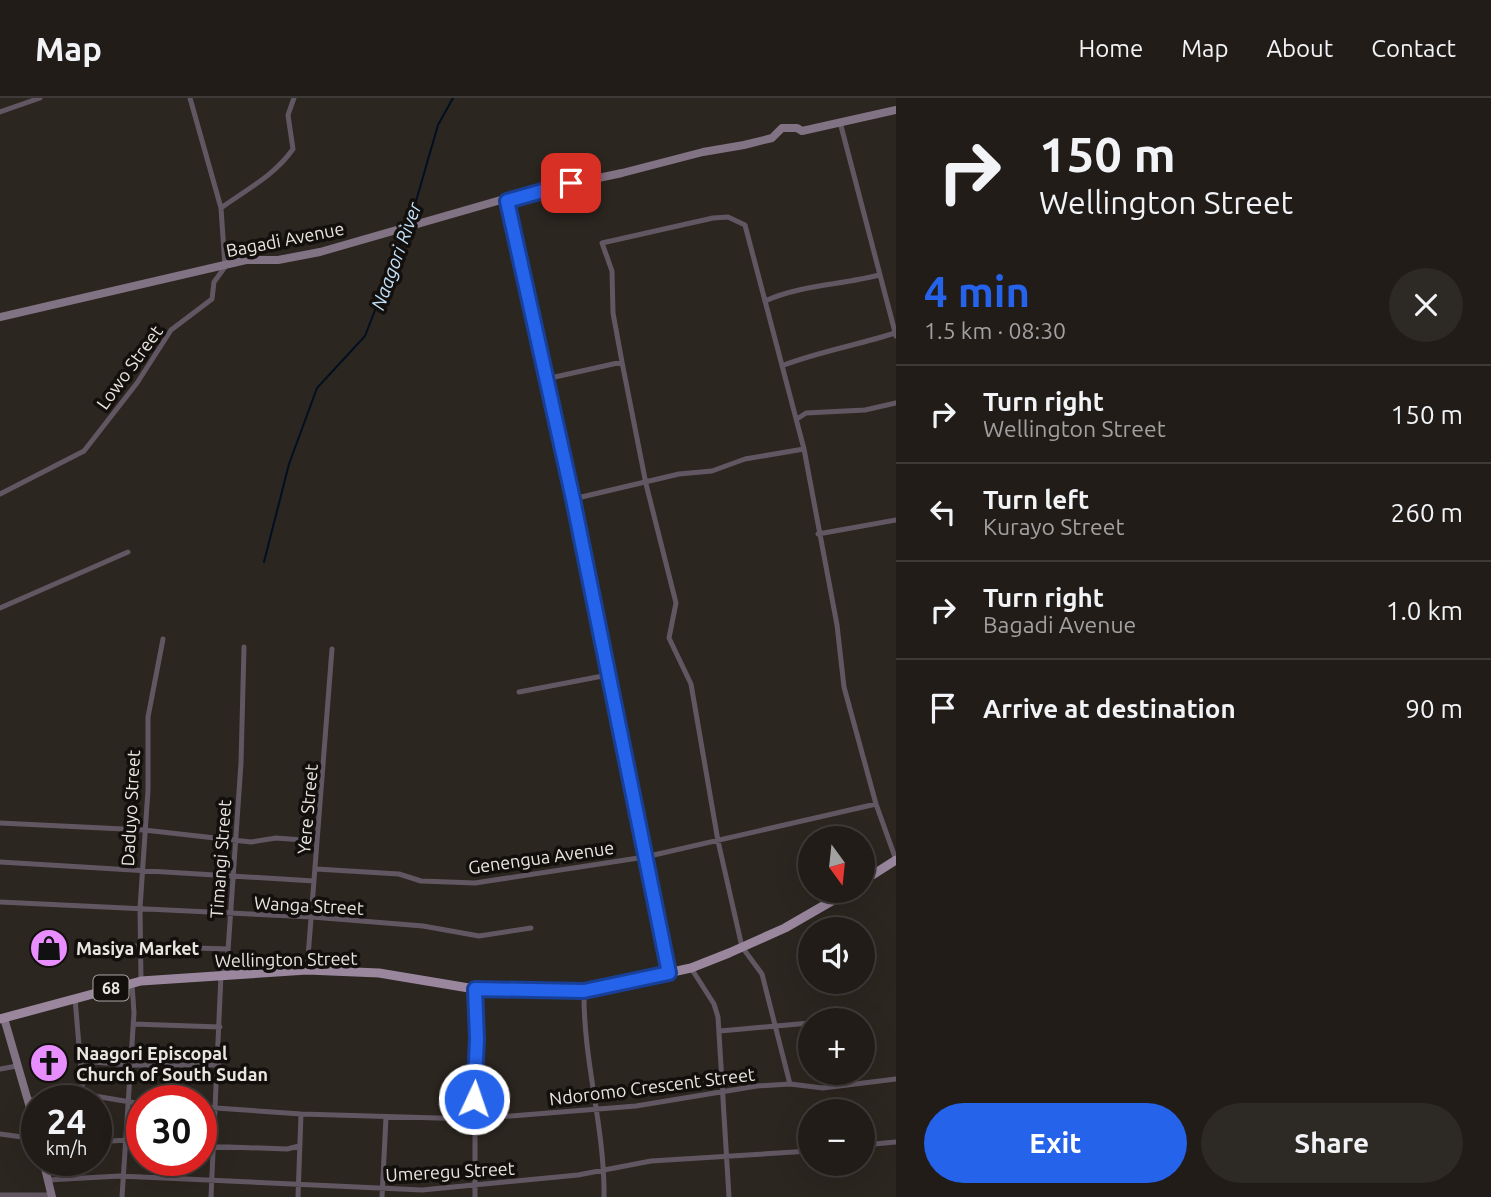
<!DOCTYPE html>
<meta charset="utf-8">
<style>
:root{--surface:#211c18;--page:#2d2925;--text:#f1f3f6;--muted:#a2a1a2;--line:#3e3a37;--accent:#2563eb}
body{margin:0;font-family:Ubuntu,sans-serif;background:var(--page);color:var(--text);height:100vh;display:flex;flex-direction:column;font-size:26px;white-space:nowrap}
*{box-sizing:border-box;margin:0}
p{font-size:23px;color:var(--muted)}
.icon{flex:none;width:38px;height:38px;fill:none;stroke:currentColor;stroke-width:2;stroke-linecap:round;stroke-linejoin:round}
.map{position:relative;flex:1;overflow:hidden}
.sheet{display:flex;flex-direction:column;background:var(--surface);width:595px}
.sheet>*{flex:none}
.banner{background:#211c18;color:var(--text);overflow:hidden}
.needle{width:46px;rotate:165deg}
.tools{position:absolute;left:798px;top:728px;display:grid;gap:14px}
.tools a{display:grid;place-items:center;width:77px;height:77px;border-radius:50%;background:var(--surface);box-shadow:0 7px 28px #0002,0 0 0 2px var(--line);font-size:35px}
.speed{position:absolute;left:21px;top:987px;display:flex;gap:14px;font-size:35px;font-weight:700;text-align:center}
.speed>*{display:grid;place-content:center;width:91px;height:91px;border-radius:50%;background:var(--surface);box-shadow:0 7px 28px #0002,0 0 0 2px var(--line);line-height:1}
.speed small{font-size:18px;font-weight:400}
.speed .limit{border:10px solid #d22;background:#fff;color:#111}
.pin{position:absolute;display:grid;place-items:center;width:60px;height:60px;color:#fff;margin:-30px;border-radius:14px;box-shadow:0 4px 10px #0006}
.me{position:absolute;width:77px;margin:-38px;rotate:3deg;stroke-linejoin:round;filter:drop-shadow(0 0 5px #0008)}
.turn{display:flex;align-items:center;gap:24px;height:147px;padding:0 28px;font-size:32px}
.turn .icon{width:91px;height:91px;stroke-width:2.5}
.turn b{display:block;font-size:49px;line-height:60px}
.round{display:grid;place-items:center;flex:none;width:74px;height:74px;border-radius:37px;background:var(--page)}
.summary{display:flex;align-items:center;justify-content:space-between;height:119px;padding:0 28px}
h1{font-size:42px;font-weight:700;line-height:52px;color:var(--accent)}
.action{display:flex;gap:14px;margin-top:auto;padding:14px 28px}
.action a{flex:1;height:80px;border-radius:42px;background:var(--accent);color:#fff;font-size:28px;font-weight:700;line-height:80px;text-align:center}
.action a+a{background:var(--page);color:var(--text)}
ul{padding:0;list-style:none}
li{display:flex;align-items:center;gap:21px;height:98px;padding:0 28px;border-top:2px solid var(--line)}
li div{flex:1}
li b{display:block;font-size:26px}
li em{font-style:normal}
header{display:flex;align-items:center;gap:42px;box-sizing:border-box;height:98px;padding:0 35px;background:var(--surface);border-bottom:2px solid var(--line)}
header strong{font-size:33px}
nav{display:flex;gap:38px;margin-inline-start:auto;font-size:24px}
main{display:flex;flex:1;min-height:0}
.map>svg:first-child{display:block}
</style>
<header>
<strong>Map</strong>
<nav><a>Home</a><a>Map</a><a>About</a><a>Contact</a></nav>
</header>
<main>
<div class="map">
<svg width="896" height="1099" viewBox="0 0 896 1099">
<rect width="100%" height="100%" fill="#2c2620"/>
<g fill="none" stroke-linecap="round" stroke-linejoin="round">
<path stroke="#001020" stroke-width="2" d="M 410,124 L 438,27 L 453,0
M 264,464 L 289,366 L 317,290 L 365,238 L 406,132"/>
<path stroke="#615762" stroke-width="5" d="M 0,14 L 40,0
M 840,24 L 896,238
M 507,103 L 573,401 L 669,875
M 221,110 C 247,91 274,78 293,51 L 288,17 L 294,0
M 765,203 C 800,187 841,187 879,177
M 622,264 L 613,215 L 612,173 L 602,145 L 713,120 L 728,119 L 745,127 L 804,351 L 837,527 L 844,589 L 876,706 L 896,762
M 784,267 C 821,253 858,247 895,235
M 546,281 L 622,264 L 646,386 L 676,505 L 669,540 L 691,586 L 718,743 L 742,849 L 762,876 L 790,986
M 797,321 L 806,315 L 865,312 L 896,305
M 0,396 L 84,353 L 137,285 L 171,232 L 212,201 L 214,184 L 225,169 L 221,110 L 190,0
M 573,401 L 679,376 L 712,373 L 745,361 L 804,351
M 818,436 L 896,422
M 0,510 L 128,454
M 519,594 L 608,577
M 0,725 L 144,732 L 251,744 L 276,740 L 317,743
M 0,764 L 314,783
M 316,771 L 399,776 L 421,783 L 475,785 L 645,759 L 876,706
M 0,804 L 312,819 L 423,828 L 479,838 L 531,830
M 99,847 L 228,851
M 691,870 L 714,906 L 718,919 L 729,1099
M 307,872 L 332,551
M 141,883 L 140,810 L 148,692 L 148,619 L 163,541
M 475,891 L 475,1099
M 584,893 C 583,963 605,1030 604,1099
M 75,900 L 83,996
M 133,926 L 220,929
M 720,933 L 810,925
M 81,963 L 130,967 L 219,967
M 0,971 L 17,968
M 28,1002 L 83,996 L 142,1006
M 201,1009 L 301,1016 L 472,1021 L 636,1008 L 757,988 L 790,986 L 823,990 L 896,981
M 0,1036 L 37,1041
M 96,1044 L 142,1041
M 863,1047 L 896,1044
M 201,1048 L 287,1051 L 299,1048
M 48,1082 L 120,1078 L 422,1092 L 578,1077 L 651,1063 L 810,1053
M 0,1097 L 51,1097
M 122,1099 L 134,915 L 132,886
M 211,1099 L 221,877 L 227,867 L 241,665 L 244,549
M 298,1099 L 301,1016
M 382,1099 L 386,1019"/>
<path stroke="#817284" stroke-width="8" d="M 0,219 L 246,162 L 278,162 L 320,154 L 518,97 L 622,75 L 703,54 L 744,47 L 772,40 L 782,30 L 797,30 L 802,33 L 896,12
M 4,920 L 37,1034
M 43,1062 L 52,1099"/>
<path stroke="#9a879e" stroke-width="9" d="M 863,783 L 896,762
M 0,921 L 141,883 L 307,872 L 379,875 L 475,891 L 588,892 L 691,870 L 729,855 L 785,830 L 849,793"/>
</g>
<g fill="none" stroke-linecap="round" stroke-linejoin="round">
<defs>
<path id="route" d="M 474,1001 L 477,941 L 475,891 L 584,893 L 669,875 L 573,401 L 507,103 L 571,85"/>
</defs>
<use href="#route" stroke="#184099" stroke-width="18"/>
<use href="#route" stroke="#2563eb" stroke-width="12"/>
</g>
<defs>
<symbol id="shop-disc" viewBox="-11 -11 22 22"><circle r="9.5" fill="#e98efe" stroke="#120f0d"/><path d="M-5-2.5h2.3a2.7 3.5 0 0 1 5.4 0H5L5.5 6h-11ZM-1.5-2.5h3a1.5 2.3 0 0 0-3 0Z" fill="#111"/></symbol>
<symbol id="church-disc" viewBox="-11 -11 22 22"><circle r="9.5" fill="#e98efe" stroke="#120f0d"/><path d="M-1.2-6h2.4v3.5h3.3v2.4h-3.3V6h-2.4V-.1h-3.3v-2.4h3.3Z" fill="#111"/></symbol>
</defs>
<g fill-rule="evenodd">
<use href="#shop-disc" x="27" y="828" width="44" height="44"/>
<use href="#church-disc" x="27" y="943" width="44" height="44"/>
</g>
<g text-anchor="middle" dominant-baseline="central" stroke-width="7" stroke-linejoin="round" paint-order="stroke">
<rect fill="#120f0d" stroke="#a8a5a1" stroke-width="2" x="93.5" y="877.5" width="35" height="25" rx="5"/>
<g font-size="16" font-weight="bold" fill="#e9e5e1">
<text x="111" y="890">68</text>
</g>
<g font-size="18" fill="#e9e5e1" stroke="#120f0d">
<text transform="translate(285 141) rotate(-11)">Bagadi Avenue</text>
<text transform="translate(129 269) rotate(-54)">Lowo Street</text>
<text transform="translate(130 710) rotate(-87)">Daduyo Street</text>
<text transform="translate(307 711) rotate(-85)">Yere Street</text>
<text transform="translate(541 759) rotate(-8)">Genengua Avenue</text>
<text transform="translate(220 761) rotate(-86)">Timangi Street</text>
<text transform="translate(309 807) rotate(3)">Wanga Street</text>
<text transform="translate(286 861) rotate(-1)">Wellington Street</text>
<text transform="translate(652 988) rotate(-7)">Ndoromo Crescent Street</text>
<text transform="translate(450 1073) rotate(-3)">Umeregu Street</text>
</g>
<g font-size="18" font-weight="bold" fill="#e9e5e1" stroke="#120f0d" text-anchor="start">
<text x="76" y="850">Masiya Market</text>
<text x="76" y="955">Naagori Episcopal<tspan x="76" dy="21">Church of South Sudan</tspan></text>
</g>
<g font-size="19" font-style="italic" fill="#c1e0f7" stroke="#120f0d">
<text transform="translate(396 158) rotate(-70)">Naagori River</text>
</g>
</g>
</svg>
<div class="tools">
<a><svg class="needle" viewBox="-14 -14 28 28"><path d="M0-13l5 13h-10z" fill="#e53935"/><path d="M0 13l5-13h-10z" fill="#a2a1a2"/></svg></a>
<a><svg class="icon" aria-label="sound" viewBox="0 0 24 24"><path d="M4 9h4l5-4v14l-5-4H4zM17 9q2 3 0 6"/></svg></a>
<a>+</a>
<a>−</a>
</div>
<div class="speed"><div>24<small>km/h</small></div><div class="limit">30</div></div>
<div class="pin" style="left:571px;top:85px;background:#d93025"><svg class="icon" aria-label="arrive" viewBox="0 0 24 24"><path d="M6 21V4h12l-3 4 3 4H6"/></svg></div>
<svg class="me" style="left:474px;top:1001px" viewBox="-20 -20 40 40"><circle r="17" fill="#2563eb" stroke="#fff" stroke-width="3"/><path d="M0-11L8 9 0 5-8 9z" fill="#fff"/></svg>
</div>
<section class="sheet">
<div class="banner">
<div class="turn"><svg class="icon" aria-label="right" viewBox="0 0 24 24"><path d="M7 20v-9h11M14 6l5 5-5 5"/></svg><div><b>150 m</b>Wellington Street</div></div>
</div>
<div class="summary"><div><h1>4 min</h1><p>1.5 km · 08:30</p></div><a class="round"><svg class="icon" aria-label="close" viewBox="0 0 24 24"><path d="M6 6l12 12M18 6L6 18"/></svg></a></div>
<ul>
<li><svg class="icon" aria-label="right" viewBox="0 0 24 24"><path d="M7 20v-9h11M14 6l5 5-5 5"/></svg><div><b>Turn right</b><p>Wellington Street</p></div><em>150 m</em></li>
<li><svg class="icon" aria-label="left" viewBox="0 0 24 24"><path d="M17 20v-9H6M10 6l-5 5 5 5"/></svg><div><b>Turn left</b><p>Kurayo Street</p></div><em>260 m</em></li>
<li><svg class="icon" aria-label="right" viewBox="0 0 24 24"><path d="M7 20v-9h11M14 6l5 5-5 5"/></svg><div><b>Turn right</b><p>Bagadi Avenue</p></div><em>1.0 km</em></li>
<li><svg class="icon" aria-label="arrive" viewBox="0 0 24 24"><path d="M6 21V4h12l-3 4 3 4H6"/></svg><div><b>Arrive at destination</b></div><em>90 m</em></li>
</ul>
<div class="action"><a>Exit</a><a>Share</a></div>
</section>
</main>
